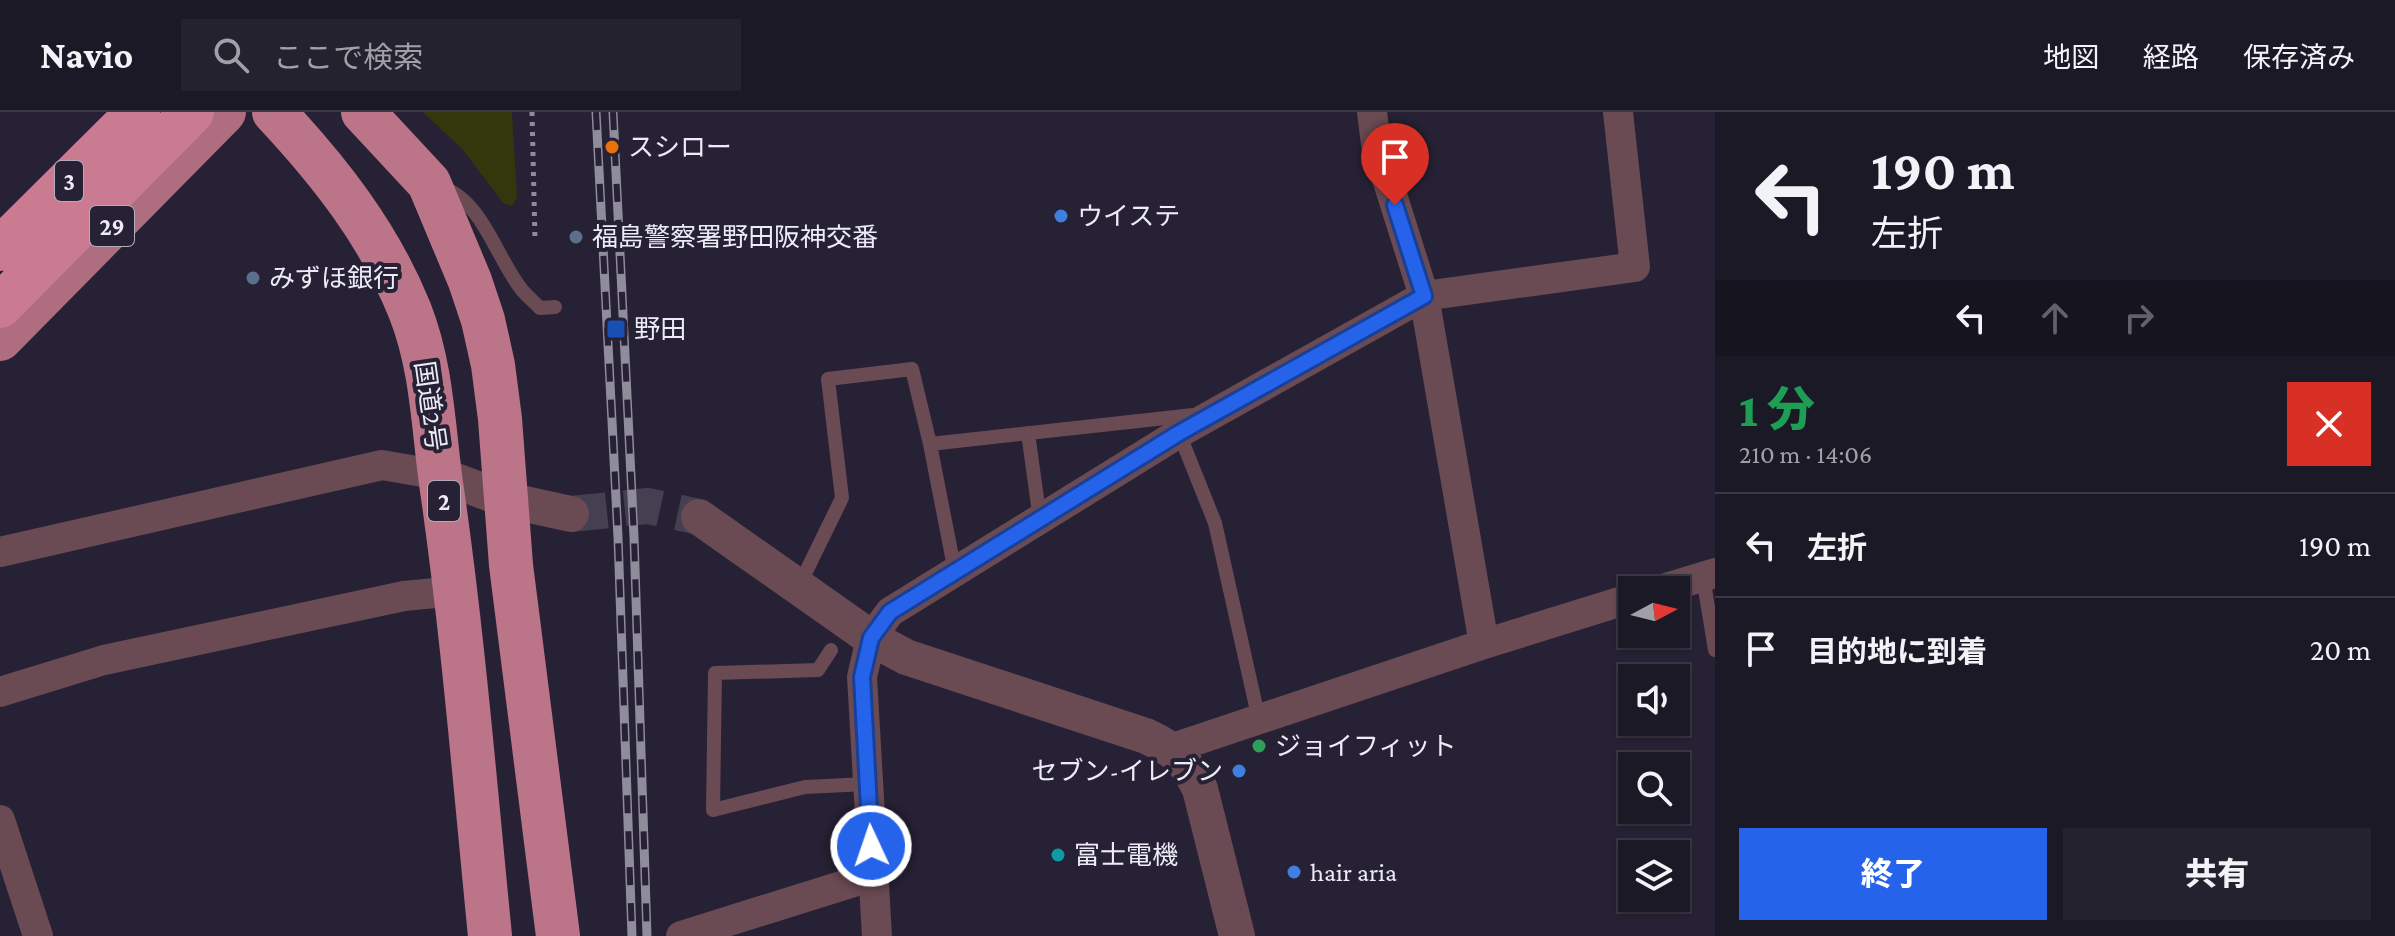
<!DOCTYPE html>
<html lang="ja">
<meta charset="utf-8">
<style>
:root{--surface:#1c1927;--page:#25222f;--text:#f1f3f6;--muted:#a0a0a7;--line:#3a3844;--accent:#2563eb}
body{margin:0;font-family:"Crimson Pro","Noto Sans JP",serif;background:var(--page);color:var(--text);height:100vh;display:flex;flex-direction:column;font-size:30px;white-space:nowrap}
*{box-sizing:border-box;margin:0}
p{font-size:26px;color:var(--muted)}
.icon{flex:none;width:44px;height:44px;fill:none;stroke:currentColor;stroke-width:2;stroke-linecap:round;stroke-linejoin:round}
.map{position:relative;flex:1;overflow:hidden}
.panel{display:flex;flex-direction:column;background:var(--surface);width:680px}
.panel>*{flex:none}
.top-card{background:#1c1927;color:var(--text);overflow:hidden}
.needle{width:52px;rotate:83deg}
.buttons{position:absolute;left:1618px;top:464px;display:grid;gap:16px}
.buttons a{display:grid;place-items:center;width:72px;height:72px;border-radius:0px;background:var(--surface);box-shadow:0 2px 6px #0004,0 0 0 2px var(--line);font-size:40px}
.pin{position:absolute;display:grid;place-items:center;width:68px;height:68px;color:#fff;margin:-82px -34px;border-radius:50% 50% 50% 0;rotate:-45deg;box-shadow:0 0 8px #0007}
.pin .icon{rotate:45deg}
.me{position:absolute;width:88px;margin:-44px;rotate:357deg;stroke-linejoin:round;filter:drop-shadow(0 0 6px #0008)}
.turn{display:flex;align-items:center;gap:28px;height:168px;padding:0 24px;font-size:36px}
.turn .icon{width:104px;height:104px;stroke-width:2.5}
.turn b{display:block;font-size:56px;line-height:68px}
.lanes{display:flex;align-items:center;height:76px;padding:0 24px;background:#0003;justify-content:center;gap:40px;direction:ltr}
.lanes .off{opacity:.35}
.round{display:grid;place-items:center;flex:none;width:84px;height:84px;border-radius:0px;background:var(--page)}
.head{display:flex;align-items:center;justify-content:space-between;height:136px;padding:0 24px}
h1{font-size:48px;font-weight:800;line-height:60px;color:#1e9e55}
.button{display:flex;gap:16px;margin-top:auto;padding:16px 24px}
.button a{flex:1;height:92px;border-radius:0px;background:var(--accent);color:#fff;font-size:32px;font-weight:800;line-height:92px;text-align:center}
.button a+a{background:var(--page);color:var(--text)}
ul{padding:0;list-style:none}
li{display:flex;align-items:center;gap:24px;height:104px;padding:0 24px;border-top:2px solid var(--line)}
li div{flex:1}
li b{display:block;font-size:30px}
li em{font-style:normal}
header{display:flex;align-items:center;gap:48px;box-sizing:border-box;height:112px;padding:0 40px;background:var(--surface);border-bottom:2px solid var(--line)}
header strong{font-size:38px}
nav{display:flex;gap:44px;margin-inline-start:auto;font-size:28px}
.search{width:560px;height:72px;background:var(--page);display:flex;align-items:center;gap:20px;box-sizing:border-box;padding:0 28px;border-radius:0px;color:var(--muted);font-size:30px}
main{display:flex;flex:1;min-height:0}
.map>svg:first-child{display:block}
</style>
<header>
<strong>Navio</strong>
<div class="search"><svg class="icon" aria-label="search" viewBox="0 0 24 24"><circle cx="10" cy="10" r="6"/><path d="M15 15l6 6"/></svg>ここで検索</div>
<nav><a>地図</a><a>経路</a><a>保存済み</a></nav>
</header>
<main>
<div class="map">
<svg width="1715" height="824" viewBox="0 0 1715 824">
<rect width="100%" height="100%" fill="#262134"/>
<path fill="#33370c" d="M 423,0 L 512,0 L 517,85 L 512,94 L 504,92 L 463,38 Z"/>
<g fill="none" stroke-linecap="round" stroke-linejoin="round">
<path stroke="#443f51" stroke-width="36" stroke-dasharray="36 18" stroke-linecap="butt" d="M 571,402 L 648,394 L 699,405"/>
<path stroke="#8f8b9b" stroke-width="5" stroke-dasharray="4 6" stroke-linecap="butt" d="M 532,0 L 535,128"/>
<path stroke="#6a4a53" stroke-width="14" d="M 441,75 C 483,89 496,146 522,178 C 527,184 534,190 540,196 L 555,195
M 1028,321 L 1040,408
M 1179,321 L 1215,411 L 1259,608
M 930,332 L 1193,303
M 1703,465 L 1715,538
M 799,474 L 842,386 L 828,267 L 912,257 L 930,332 L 955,460
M 831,538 L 818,558 L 715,561 L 713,698 L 805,675 L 867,672"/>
<path stroke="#6a4a53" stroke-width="30" d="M 1372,0 L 1376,32 L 1424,184 L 1484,532
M 0,440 L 382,353 L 440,363
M 1659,478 L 1715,461
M 0,580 L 104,548 L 404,484 L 456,479
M 1173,636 L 1484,532 L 1632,486
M 0,708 L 38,824
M 681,824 L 873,764
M 877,824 L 862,565 L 871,526 L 890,500 L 1179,321 L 1424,184 L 1635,155 L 1618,0"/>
<path stroke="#6a4a53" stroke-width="36" d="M 440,363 L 507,388 L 571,402
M 699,405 L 871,526 L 906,545 L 1146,624 C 1176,638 1185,647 1200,677 L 1237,824"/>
<path stroke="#af6e80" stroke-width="44" d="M 0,227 L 224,0"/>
<path stroke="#bc7489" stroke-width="44" d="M 274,0 C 330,60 379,122 410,199 C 432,255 433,313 441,371 C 463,522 475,673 490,824
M 363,0 L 429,71 L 470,169 L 483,208 L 493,253 L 500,307 L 511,453 L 558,824"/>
<path stroke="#ca7b92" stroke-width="44" d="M 0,137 L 138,0
M 0,194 L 192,0"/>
<defs>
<path id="rail" d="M 596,0 L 618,425 L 632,824
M 613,0 L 634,425 L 647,824"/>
</defs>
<use href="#rail" stroke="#8f8c9b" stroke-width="9"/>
<use href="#rail" stroke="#262134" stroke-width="6" stroke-dasharray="18" stroke-linecap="butt"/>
</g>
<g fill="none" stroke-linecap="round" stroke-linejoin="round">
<defs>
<path id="route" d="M 871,734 L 862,565 L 871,526 L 890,500 L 1179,321 L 1424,184 L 1395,93"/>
</defs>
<use href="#route" stroke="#184099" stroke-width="20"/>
<use href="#route" stroke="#2563eb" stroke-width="14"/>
</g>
<circle fill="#e8710a" stroke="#262134" stroke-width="3" cx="612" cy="35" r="8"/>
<g fill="#3f7fe0" stroke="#262134" stroke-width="3">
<circle cx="1061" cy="104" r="8"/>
<circle cx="1239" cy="659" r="8"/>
<circle cx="1294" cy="760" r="8"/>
</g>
<g fill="#5c6f8a" stroke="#262134" stroke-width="3">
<circle cx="576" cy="125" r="8"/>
<circle cx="253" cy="166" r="8"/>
</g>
<rect fill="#1a4fb4" stroke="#262134" stroke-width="3" x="606" y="207" width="20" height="20" rx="4"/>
<circle fill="#2e9e5b" stroke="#262134" stroke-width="3" cx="1259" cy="634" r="8"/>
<circle fill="#0f9aa8" stroke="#262134" stroke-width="3" cx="1058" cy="743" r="8"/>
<g text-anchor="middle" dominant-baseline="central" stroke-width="8" stroke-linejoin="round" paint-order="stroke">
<g fill="#262134" stroke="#b1aebc" stroke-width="2">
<rect x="55" y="49" width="28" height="40" rx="6"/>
<rect x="90" y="94" width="44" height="40" rx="6"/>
<rect x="428" y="369" width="32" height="40" rx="6"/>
</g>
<g font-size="24" font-weight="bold" fill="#edebf7">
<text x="69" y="69">3</text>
<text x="112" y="114">29</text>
<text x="444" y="389">2</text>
</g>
<g font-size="26" fill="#edebf7" stroke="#262134" text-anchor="start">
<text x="628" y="35">スシロー</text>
<text x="1077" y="104">ウイステ</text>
<text x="592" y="125">福島警察署野田阪神交番</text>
<text x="269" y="166">みずほ銀行</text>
<text x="634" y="217">野田</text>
<text x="1275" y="634">ジョイフィット</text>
<text x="1223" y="659" text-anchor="end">セブン-イレブン</text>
<text x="1074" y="743">富士電機</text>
<text x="1310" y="760">hair aria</text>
</g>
<g font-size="26" fill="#edebf7" stroke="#262134">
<text transform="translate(430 294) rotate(82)">国道2号</text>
</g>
</g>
</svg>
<div class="buttons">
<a><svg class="needle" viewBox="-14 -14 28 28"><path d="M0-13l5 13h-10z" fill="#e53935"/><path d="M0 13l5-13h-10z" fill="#a0a0a7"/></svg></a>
<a><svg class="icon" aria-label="sound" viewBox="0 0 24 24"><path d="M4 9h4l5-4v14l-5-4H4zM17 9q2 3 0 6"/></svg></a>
<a><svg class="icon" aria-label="search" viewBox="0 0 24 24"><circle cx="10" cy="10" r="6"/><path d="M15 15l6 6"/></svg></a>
<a><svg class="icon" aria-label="layers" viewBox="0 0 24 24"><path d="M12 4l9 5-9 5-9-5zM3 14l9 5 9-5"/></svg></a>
</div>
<div class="pin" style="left:1395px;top:93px;background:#d93025"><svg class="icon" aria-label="arrive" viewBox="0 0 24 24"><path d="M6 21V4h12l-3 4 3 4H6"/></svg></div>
<svg class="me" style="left:871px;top:734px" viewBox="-20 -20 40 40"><circle r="17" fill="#2563eb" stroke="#fff" stroke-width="3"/><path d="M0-11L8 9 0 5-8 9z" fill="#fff"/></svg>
</div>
<section class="panel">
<div class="top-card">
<div class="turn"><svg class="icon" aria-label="left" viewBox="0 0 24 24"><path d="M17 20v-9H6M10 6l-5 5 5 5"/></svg><div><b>190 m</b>左折</div></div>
<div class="lanes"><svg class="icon" aria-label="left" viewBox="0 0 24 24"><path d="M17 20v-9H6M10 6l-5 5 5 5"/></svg><svg class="icon off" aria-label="ahead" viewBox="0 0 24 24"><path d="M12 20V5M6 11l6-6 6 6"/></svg><svg class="icon off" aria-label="right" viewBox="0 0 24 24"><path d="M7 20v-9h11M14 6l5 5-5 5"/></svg></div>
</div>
<div class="head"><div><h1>1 分</h1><p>210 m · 14:06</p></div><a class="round" style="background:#d93025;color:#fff"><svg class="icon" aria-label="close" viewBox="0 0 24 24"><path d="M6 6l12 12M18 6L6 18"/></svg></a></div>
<ul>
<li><svg class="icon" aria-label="left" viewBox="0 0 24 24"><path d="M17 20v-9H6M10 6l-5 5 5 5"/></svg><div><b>左折</b></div><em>190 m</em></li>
<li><svg class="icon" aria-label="arrive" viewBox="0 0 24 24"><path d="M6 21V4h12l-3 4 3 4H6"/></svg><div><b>目的地に到着</b></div><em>20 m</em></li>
</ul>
<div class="button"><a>終了</a><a>共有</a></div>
</section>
</main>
